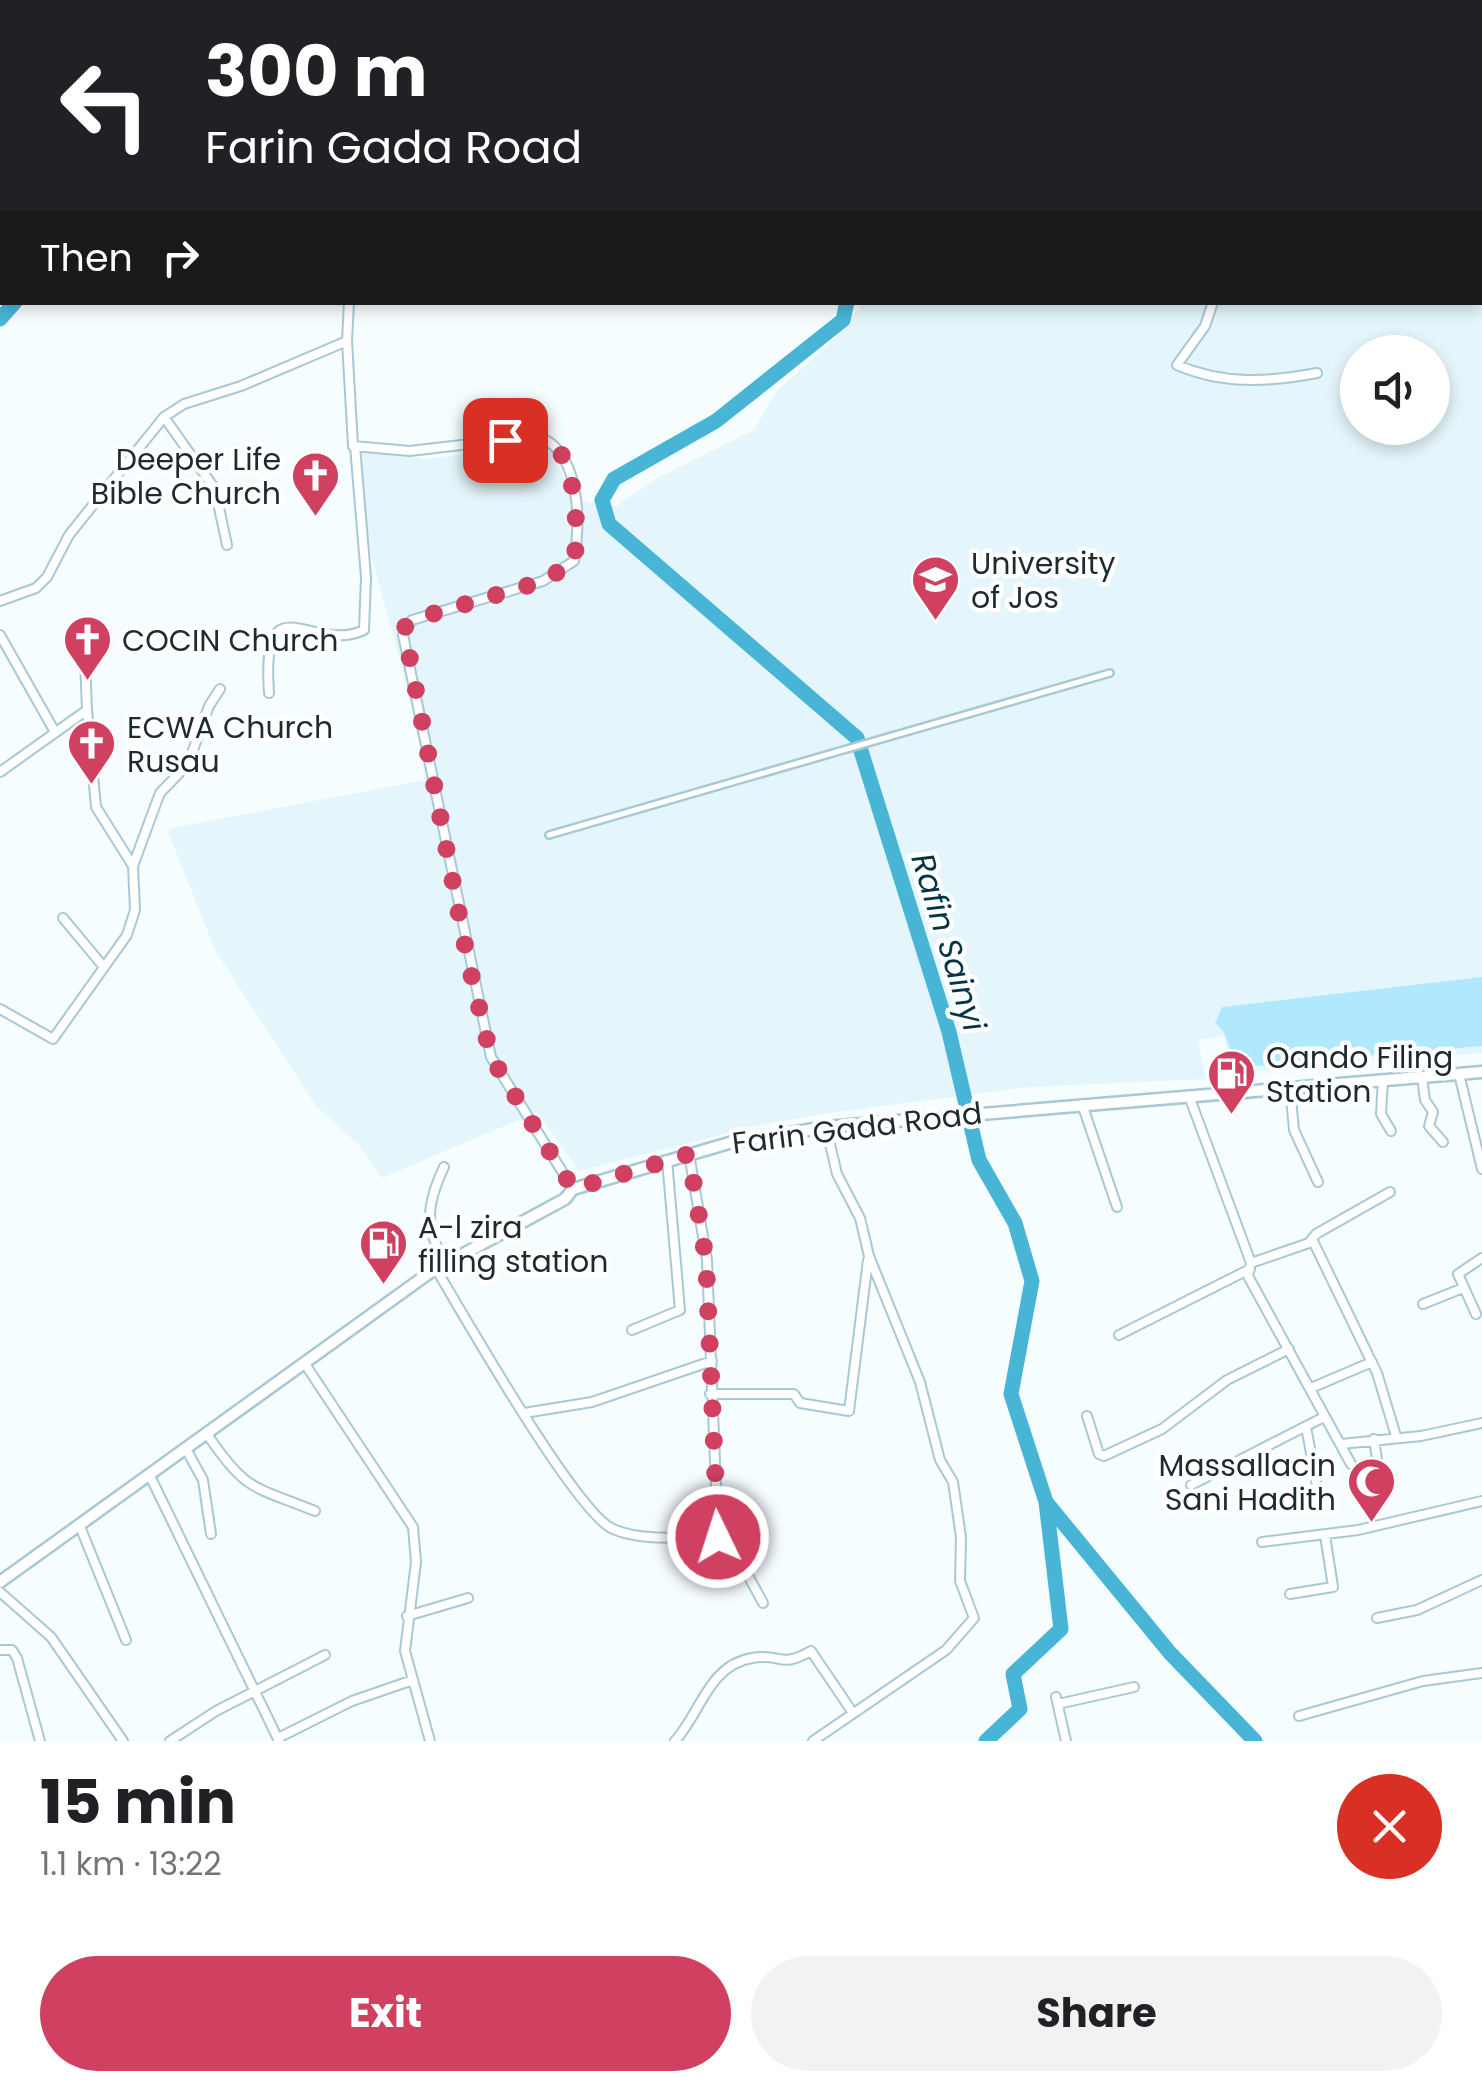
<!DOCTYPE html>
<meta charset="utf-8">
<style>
:root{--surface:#fff;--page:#f2f2f2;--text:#202124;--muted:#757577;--accent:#d04060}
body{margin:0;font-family:Poppins,sans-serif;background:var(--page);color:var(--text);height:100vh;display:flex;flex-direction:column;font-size:38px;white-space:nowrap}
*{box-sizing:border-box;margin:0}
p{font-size:32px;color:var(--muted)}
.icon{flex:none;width:55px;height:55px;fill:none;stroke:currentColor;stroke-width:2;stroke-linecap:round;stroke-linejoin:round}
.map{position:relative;height:1741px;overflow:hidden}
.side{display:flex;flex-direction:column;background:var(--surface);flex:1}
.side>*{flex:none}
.hud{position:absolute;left:0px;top:0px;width:1482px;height:305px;box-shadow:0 5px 15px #0003;background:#202124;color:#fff;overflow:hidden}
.fabs{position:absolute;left:1340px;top:335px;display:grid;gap:20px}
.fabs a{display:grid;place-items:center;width:110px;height:110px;border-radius:50%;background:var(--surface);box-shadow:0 5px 15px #0003;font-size:50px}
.pin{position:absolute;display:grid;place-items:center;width:85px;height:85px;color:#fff;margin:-42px;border-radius:20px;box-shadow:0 5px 15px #0006}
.me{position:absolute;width:110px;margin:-55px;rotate:356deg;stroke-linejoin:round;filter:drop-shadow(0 0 8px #0008)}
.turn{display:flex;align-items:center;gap:35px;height:210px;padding:0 40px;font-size:45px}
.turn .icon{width:130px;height:130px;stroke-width:2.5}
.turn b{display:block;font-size:70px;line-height:85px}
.then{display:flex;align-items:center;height:95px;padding:0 40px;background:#0003;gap:20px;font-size:38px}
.round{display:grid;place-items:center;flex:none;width:105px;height:105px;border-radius:52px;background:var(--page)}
.headline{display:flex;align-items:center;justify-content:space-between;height:170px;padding:0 40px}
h1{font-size:60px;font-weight:700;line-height:75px}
.button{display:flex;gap:20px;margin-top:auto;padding:20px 40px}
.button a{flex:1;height:115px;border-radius:60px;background:var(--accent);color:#fff;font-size:40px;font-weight:700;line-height:115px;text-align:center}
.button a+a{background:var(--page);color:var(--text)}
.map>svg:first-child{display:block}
</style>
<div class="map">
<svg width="1482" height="1741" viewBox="0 0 1482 1741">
<rect width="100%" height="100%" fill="#f6fdff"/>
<path fill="#e4f5fb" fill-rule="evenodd" d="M 639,0 L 1482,0 L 1482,1053 L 1239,1073 L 1233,1069 L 1223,1036 L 1198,1040 L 1206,1079 L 1030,1087 L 828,1113 L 756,1126 L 579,1171 L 537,1112 L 382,1178 L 360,1146 L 316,1106 L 215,950 L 168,832 L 172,828 L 425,780 L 415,716 L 364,529 L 360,450 L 424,459 L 538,446 L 553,453 L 571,493 L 581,501 L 617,506 L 654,480 L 754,430 L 777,391 L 835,338 L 863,303 L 1480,302 L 1480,2 ZM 1358,352 L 1432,352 L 1432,428 L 1358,428 Z"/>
<path fill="#b0e9fe" d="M 1482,977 L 1482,1046 L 1304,1061 L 1303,1065 L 1236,1066 L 1224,1032 L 1215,1023 L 1222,1007 Z"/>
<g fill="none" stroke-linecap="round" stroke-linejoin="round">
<path stroke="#49b5d6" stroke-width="15" d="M 632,0 L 633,2
M 0,232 L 2,232
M 847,302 L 843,320 L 716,421 L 614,479 L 602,500 L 609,524 L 857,738 L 949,1032 L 979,1160 L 1015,1223 L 1032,1281 L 1011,1394 L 1046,1502 L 1170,1653 L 1255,1741
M 0,319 L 15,302
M 986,1741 L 1020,1709 L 1013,1674 L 1061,1629 L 1046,1502"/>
<defs>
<path id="pedestrian" d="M 549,835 L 1110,673"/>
<path id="minor" d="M 895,0 L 897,2
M 1111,0 L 1113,2
M 964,2 L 966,0
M 349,302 L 347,341 L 353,446 L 410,451 L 537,436 C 581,450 581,524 574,561 L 543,581 L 412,620 L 403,635 L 491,1057 L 573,1189
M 1213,302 L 1205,326 L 1177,365 C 1223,385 1269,382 1317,373
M 164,417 L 215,489 L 227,545
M 0,601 L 36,588 L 47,577 L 69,535 L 164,417 L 184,404 L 241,386 L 347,341
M 0,635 L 55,732
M 85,659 L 87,710
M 269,693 C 261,578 312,655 364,630 L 366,577 L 355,446
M 0,772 L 87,710 L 96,807 L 133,866
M 63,918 L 103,966
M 0,1009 L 53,1039 L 127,935 L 135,910 L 133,866 L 151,817 L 160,793 L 188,764 L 209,706 L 220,689
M 1459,1074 L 1482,1169
M 1422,1077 L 1425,1100 L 1433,1112 L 1429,1126 L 1443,1142
M 1383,1080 L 1381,1114 L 1391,1131
M 1290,1087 L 1294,1130 L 1318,1182
M 1189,1096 L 1251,1263 L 1248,1276 L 1351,1464
M 1082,1104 L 1117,1207
M 689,1154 L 707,1260 L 718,1537
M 444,1167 C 427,1203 423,1228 446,1263
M 1312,1239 L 1377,1373 L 1396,1436
M 1251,1263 L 1309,1243 L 1316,1234 L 1390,1192
M 436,1269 C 463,1314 576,1513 613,1529 C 645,1543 692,1536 727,1537 L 763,1603
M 1423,1304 L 1463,1288
M 1476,1314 L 1458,1274 L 1482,1258
M 632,1330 L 680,1310 L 667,1160
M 1119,1335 L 1250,1269
M 305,1364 L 413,1527 L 416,1562 L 405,1651 L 430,1741
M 1311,1388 L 1372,1362
M 710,1394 L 794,1394 L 800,1403 L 849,1411 L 868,1260
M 524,1413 L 592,1402 L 712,1361
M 1087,1416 L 1099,1454 L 1104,1456 L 1162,1429 L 1227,1380 L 1289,1349
M 1306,1427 L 1318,1491
M 207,1434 C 246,1492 253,1486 315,1511
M 1374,1439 L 1380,1480
M 1341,1444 L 1421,1436 L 1482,1423
M 186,1449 L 203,1480 L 211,1534
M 149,1474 L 279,1741
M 1191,1485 L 1324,1417
M 79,1524 L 126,1640
M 1262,1542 L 1358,1530 L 1482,1501
M 0,1592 L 51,1637 L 123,1741
M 1290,1594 L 1333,1587 L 1325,1535
M 407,1616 L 468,1598
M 1377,1618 L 1417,1610 L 1482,1580
M 0,1650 L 12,1650 L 17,1658 L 40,1741
M 1056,1697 L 1066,1741
M 1058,1704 L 1134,1687
M 1299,1716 L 1423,1681 L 1482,1673
M 278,1738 L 352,1701 L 410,1681
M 170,1741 L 216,1711 L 325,1655
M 675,1741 C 701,1712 709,1665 752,1658 C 783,1653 779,1669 811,1651 L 853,1713
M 813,1741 L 946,1650 L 974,1618 L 960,1581 L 961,1537 L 953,1482 L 940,1460 L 920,1382 L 869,1256 L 860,1218 L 837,1174 L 826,1127"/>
<path id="secondary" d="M 0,1582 L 432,1271 L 565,1199 L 573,1189 L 729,1143 L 826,1127 L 1482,1072"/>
</defs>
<use href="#pedestrian" stroke="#a8c9d4" stroke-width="10"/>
<use href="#minor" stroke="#a8c9d4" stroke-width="12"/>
<use href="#secondary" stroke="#a8c9d4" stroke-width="15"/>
<use href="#pedestrian" stroke="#fff" stroke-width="5"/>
<use href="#minor" stroke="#fff" stroke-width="8"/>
<use href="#secondary" stroke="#fff" stroke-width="10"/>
</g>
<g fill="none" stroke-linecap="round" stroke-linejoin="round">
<path stroke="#d04060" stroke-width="18" stroke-dasharray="0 32.4" d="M 505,440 C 515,438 527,435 536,436 C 578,439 579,532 574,562 L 543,581 L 412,620 L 404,628 L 468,961 L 491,1057 L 573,1189 L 689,1154 L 706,1260 L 718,1537"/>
</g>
<defs>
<symbol id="church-pin" viewBox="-11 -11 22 30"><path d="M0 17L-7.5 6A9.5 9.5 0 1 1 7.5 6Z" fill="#d04060" stroke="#fff"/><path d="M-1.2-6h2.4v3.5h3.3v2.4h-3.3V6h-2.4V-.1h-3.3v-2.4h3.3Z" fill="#fff"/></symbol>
<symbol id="university-pin" viewBox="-11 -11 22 30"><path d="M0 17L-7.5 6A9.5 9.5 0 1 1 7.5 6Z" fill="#d04060" stroke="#fff"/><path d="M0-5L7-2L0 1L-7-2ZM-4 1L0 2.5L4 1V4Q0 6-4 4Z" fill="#fff"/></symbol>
<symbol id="fuel-pin" viewBox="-11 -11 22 30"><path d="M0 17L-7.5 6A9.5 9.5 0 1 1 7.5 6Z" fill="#d04060" stroke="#fff"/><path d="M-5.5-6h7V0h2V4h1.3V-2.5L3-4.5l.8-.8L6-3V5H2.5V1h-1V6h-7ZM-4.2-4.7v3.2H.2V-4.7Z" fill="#fff"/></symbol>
<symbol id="mosque-pin" viewBox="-11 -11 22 30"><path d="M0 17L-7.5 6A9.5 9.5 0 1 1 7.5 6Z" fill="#d04060" stroke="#fff"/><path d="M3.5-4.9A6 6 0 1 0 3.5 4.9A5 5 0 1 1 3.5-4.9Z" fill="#fff"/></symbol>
</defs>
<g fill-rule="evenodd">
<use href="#church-pin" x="288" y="448" width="55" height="75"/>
<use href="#university-pin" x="908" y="552" width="55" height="75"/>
<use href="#church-pin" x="60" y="612" width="55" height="75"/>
<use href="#church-pin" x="64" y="716" width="55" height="75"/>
<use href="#fuel-pin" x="1204" y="1046" width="55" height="75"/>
<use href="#fuel-pin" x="356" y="1216" width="55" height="75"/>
<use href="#mosque-pin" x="1344" y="1454" width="55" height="75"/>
</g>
<g text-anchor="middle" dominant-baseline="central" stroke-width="9" stroke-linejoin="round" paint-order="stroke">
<g font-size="30" fill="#1d2a2e" stroke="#fff" text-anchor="start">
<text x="281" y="459" text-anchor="end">Deeper Life<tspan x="281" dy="34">Bible Church</tspan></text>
<text x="971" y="563">University<tspan x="971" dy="34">of Jos</tspan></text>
<text x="122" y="640">COCIN Church</text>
<text x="127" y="727">ECWA Church<tspan x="127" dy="34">Rusau</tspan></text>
<text x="1266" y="1057">Oando Filing<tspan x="1266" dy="34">Station</tspan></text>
<text x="418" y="1227">A-l zira<tspan x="418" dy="34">filling station</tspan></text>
<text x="1336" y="1465" text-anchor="end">Massallacin<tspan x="1336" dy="34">Sani Hadith</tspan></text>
</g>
<g font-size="30" fill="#1d2a2e" stroke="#fff">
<text transform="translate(857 1128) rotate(-7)">Farin Gada Road</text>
</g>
<g font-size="32" font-style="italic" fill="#033644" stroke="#fff">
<text transform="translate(949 942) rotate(73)">Rafin Sainyi</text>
</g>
</g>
</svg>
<div class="fabs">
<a><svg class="icon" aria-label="sound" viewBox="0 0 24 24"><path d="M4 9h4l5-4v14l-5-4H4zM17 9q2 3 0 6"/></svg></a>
</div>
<div class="pin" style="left:505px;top:440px;background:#d93025"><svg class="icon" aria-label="arrive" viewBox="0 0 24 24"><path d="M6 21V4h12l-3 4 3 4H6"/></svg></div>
<svg class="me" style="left:718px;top:1537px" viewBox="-20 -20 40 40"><circle r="17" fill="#d04060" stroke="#fff" stroke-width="3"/><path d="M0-11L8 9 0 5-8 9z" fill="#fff"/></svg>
<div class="hud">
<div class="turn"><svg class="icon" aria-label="left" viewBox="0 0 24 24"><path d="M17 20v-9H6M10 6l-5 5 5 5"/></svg><div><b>300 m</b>Farin Gada Road</div></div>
<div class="then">Then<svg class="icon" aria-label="right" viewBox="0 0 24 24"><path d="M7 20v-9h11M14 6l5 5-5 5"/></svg></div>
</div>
</div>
<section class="side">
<div class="headline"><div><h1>15 min</h1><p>1.1 km · 13:22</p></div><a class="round" style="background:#d93025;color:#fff"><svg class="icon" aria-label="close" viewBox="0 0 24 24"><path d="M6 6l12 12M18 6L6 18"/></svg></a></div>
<div class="button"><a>Exit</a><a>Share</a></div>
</section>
